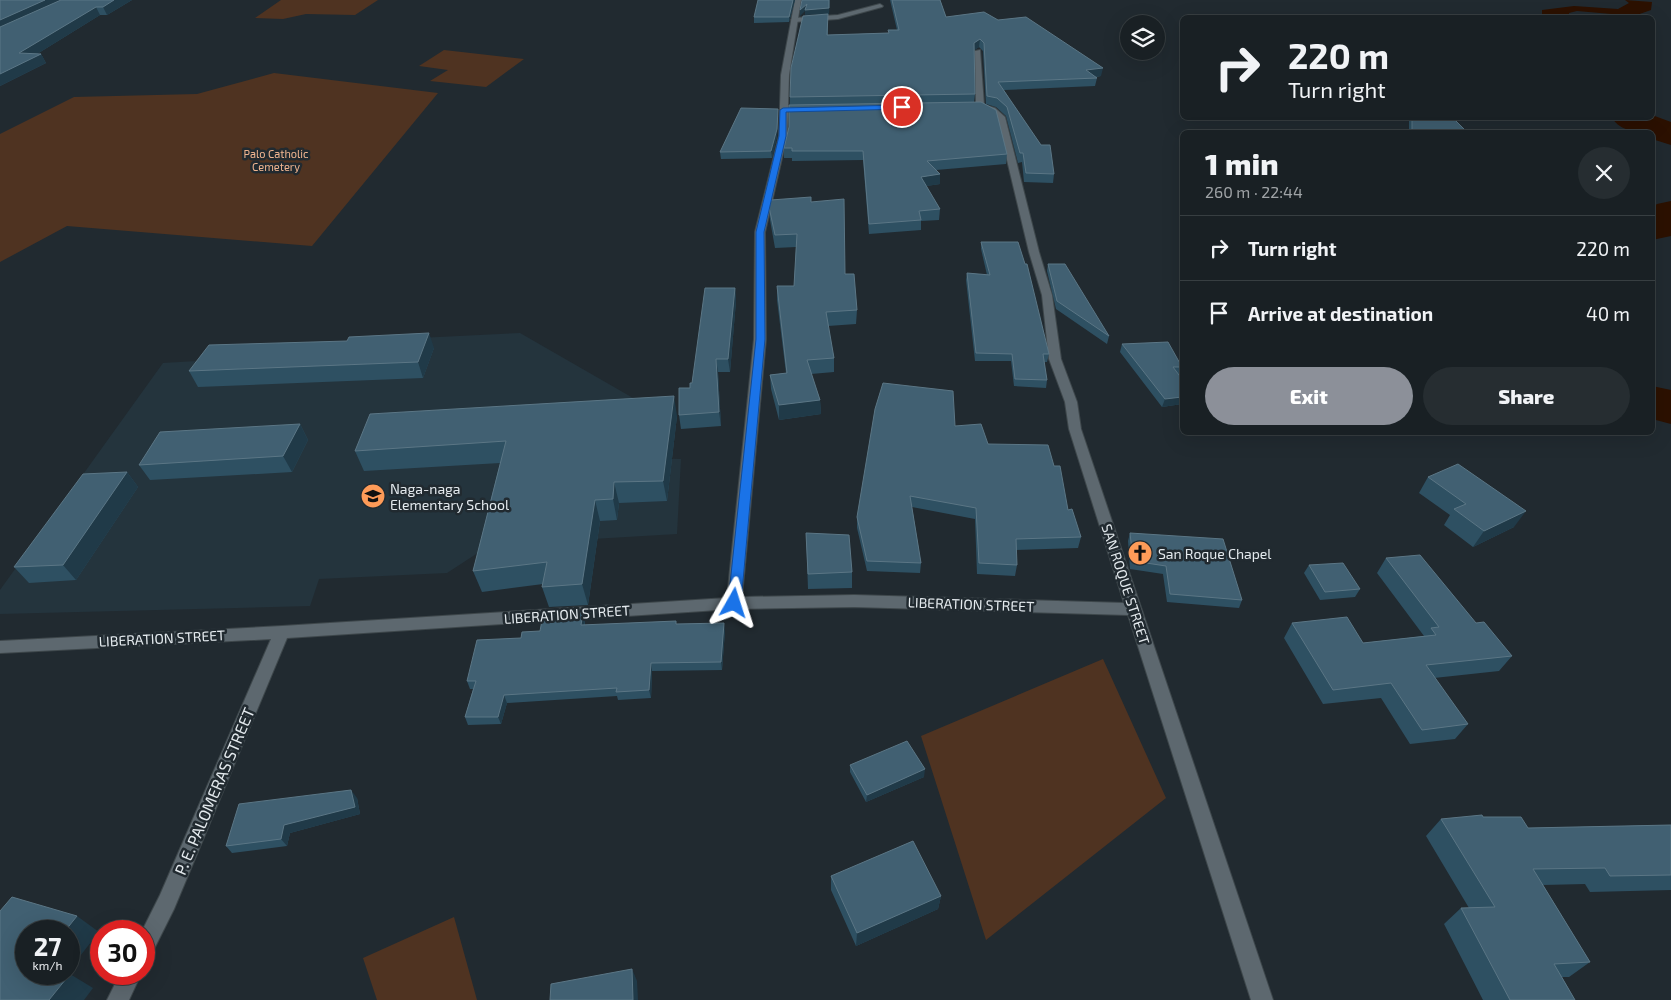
<!DOCTYPE html>
<meta charset="utf-8">
<style>
:root{--surface:#192024;--page:#262d31;--text:#f1f3f6;--muted:#9fa3a6;--line:#373e41;--accent:#8c9099}
body{margin:0;font-family:"Exo 2",sans-serif;background:var(--page);color:var(--text);height:100vh;display:flex;flex-direction:column;font-size:19px;white-space:nowrap}
*{box-sizing:border-box;margin:0}
p{font-size:16px;color:var(--muted)}
.icon{flex:none;width:28px;height:28px;fill:none;stroke:currentColor;stroke-width:2;stroke-linecap:round;stroke-linejoin:round}
.map{position:relative;flex:1;overflow:hidden}
.panel{position:absolute;left:1180px;top:130px;width:475px;height:305px;display:flex;flex-direction:column;background:var(--surface);border-radius:8px;box-shadow:0 5px 20px #0002,0 0 0 1px var(--line)}
.panel>*{flex:none}
.banner{position:absolute;left:1180px;top:15px;width:475px;height:105px;border-radius:8px;box-shadow:0 5px 20px #0002,0 0 0 1px var(--line);background:#192024;color:var(--text);overflow:hidden}
.controls{position:absolute;left:1120px;top:15px;display:grid;gap:10px}
.controls a{display:grid;place-items:center;width:45px;height:45px;border-radius:50%;background:var(--surface);box-shadow:0 5px 20px #0002,0 0 0 1px var(--line);font-size:25px}
.speed{position:absolute;left:15px;top:920px;display:flex;gap:10px;font-size:25px;font-weight:700;text-align:center}
.speed>*{display:grid;place-content:center;width:65px;height:65px;border-radius:50%;background:var(--surface);box-shadow:0 5px 20px #0002,0 0 0 1px var(--line);line-height:1}
.speed small{font-size:12px;font-weight:400}
.speed .limit{border:8px solid #d22;background:#fff;color:#111}
.pin{position:absolute;display:grid;place-items:center;width:42px;height:42px;color:#fff;margin:-21px;border:2px solid #fff;border-radius:50%;box-shadow:0 1px 5px #0007}
.me{position:absolute;width:55px;margin:-28px;rotate:6deg;stroke-linejoin:round;filter:drop-shadow(0 0 4px #0008)}
.turn{display:flex;align-items:center;gap:18px;height:105px;padding:0 25px;font-size:22px}
.turn .icon{width:65px;height:65px;stroke-width:2.5}
.turn b{display:block;font-size:35px;line-height:42px}
.round{display:grid;place-items:center;flex:none;width:52px;height:52px;border-radius:26px;background:var(--page)}
.overview{display:flex;align-items:center;justify-content:space-between;height:85px;padding:0 25px}
h1{font-size:30px;font-weight:800;line-height:38px}
.cta{display:flex;gap:10px;margin-top:auto;padding:10px 25px}
.cta a{flex:1;height:58px;border-radius:30px;background:var(--accent);color:#fff;font-size:20px;font-weight:800;line-height:58px;text-align:center}
.cta a+a{background:var(--page);color:var(--text)}
ul{padding:0;list-style:none}
li{display:flex;align-items:center;gap:15px;height:65px;padding:0 25px;border-top:1px solid var(--line)}
li div{flex:1}
li b{display:block;font-size:19px}
li em{font-style:normal}
.map>svg:first-child{display:block}
</style>
<div class="map">
<svg width="1671" height="1000" viewBox="0 0 1671 1000">
<rect width="100%" height="100%" fill="#212a30"/>
<path fill="#24343d" d="M 520,333 L 647,406 L 649,458 L 681,459 L 677,534 L 490,545 L 447,573 L 319,579 L 310,606 L 0,614 L 0,590 L 163,363 L 351,352 L 357,341 Z"/>
<path fill="#4f3321" d="M 281,0 L 378,0 L 355,15 L 306,14 L 283,19 L 255,18 Z
M 444,50 L 524,59 L 486,87 L 430,81 L 448,70 L 419,66 Z
M 274,73 L 438,93 L 312,246 L 67,226 L 0,262 L 0,134 L 74,97 L 197,94 Z
M 1103,659 L 1166,798 L 986,940 L 921,736 Z
M 454,917 L 477,1000 L 377,1000 L 363,958 Z"/>
<path fill="#2c1100" d="M 1625,0 L 1652,2 L 1651,10 L 1634,16 L 1577,11 L 1569,13 L 1569,17 L 1542,16 L 1542,10 L 1574,6 L 1618,9 L 1629,3 Z"/>
<g fill="none" stroke-linecap="round" stroke-linejoin="round">
<path fill="#2c1100" fill-rule="evenodd" d="M 1652,115 L 1671,122 L 1671,145 L 1652,139 L 1652,132 C 1637,132 1621,132 1612,118 L 1652,118 Z
M 1671,201 L 1671,236 L 1652,240 L 1652,208 L 1657,204 Z
M 1652,386 L 1671,390 L 1671,424 L 1652,419 Z"/>
<defs>
<path id="service" d="M 880,4 L 883,6 L 882,7 L 838,19 L 794,22 L 791,20 L 794,18 L 838,15 Z"/>
<path id="minor" d="M 795,0 L 801,0 L 789,75 L 788,108 L 808,108 L 812,110 L 808,112 L 788,112 L 787,136 L 765,232 L 766,339 L 742,597 L 854,595 L 1124,603 L 1069,429 L 1065,402 L 1049,359 L 1042,295 L 1029,252 L 997,118 L 989,112 L 976,107 L 975,51 L 980,50 L 984,105 L 995,108 L 1005,117 L 1039,252 L 1052,295 L 1061,359 L 1077,402 L 1081,429 L 1273,1000 L 1251,1000 L 1128,615 L 854,607 L 734,609 L 287,638 L 174,909 L 151,955 L 144,958 L 144,931 L 142,931 L 160,895 L 271,639 L 0,653 L 0,641 L 282,626 L 727,598 L 754,339 L 755,232 L 779,136 L 781,75 Z
M 120,974 L 141,974 L 129,1000 L 107,1000 Z"/>
</defs>
<use href="#service" stroke="#3e474b" stroke-width="2"/>
<use href="#minor" stroke="#3e474b" stroke-width="2"/>
<use href="#service" fill="#5d686f" fill-rule="evenodd"/>
<use href="#minor" fill="#5d686f" fill-rule="evenodd"/>
</g>
<path fill="#2e5062" fill-rule="evenodd" d="M 0,0 L 132,0 L 107,15 L 100,15 L 37,54 L 41,54 L 46,63 L 0,86 Z
M 795,0 L 789,22 L 754,23 L 754,17 Z
M 890,0 L 940,0 L 946,17 L 1101,76 L 1096,77 L 1097,78 L 1095,86 L 1004,90 L 1054,174 L 1053,183 L 1024,182 L 1022,162 L 1018,163 L 1006,116 L 996,107 L 986,104 L 1007,154 L 1006,164 L 936,170 L 940,174 L 940,184 L 926,186 L 940,209 L 939,220 L 921,221 L 921,230 L 869,234 L 863,160 L 792,161 L 792,158 L 784,158 L 784,148 L 789,127 L 790,97 L 828,22 L 828,35 L 888,33 L 897,30 ZM 979,47 L 983,51 L 986,104 L 974,102 L 975,94 L 974,50 Z
M 778,116 L 777,136 L 772,158 L 721,159 L 720,152 Z
M 1409,118 L 1453,118 L 1467,132 L 1409,132 Z
M 811,202 L 845,274 L 857,310 L 856,324 L 828,326 L 834,358 L 834,372 L 811,374 L 820,400 L 821,414 L 779,420 L 771,389 L 770,375 L 786,373 L 777,300 L 777,286 L 794,286 L 796,247 L 775,248 L 770,220 L 769,207 Z
M 981,242 L 1049,354 L 1047,362 L 1044,362 L 1047,380 L 1046,388 L 1014,386 L 1011,361 L 975,361 L 966,280 L 967,273 L 987,275 L 981,249 Z
M 1048,264 L 1109,336 L 1107,344 L 1056,309 L 1047,271 Z
M 735,288 L 736,301 L 730,372 L 718,372 L 721,426 L 681,429 L 679,415 Z
M 1122,344 L 1182,367 L 1180,374 L 1179,374 L 1182,379 L 1182,404 L 1162,407 L 1120,352 Z
M 434,348 L 423,378 L 198,387 L 189,371 Z
M 677,416 L 667,501 L 619,503 L 617,520 L 600,521 L 588,605 L 549,607 L 542,587 L 543,584 L 482,592 L 473,571 L 500,463 L 364,471 L 355,451 Z
M 300,424 L 308,440 L 292,472 L 150,480 L 139,465 Z
M 955,426 L 988,444 L 1054,466 L 1068,510 L 1081,537 L 1078,548 L 1016,550 L 1017,565 L 1015,576 L 977,574 L 975,519 L 912,507 L 921,563 L 920,573 L 867,571 L 857,528 L 857,517 Z
M 127,472 L 138,487 L 76,580 L 29,583 L 14,567 Z
M 1428,477 L 1514,527 L 1473,547 L 1444,525 L 1450,515 L 1419,493 Z
M 806,533 L 852,572 L 852,588 L 808,589 Z
M 1130,533 L 1242,600 L 1239,608 L 1167,602 L 1163,574 L 1130,569 L 1128,541 Z
M 1386,558 L 1476,623 L 1512,656 L 1499,671 L 1434,678 L 1468,724 L 1455,739 L 1410,744 L 1381,698 L 1323,704 L 1284,638 L 1292,623 L 1363,643 L 1424,636 L 1377,573 Z
M 1309,565 L 1360,589 L 1355,597 L 1320,600 L 1304,573 Z
M 583,613 L 585,621 L 585,625 L 677,624 L 725,631 L 722,670 L 652,671 L 651,698 L 618,700 L 617,696 L 507,703 L 501,724 L 468,725 L 465,717 L 473,689 L 470,689 L 467,681 L 521,638 L 540,631 Z
M 850,765 L 924,777 L 866,802 L 850,772 Z
M 357,798 L 360,814 L 290,833 L 287,846 L 232,853 L 226,846 Z
M 1441,819 L 1528,828 L 1671,825 L 1671,890 L 1590,892 L 1585,884 L 1543,885 L 1590,962 L 1569,977 L 1562,977 L 1575,1000 L 1483,1000 L 1444,924 L 1461,908 L 1469,908 L 1426,836 Z
M 831,876 L 941,896 L 938,909 L 856,946 L 831,890 Z"/>
<path fill="#203a48" d="M 45,0 L 67,0 L 0,31 L 0,20 Z
M 114,0 L 132,0 L 107,15 L 103,7 Z
M 793,0 L 795,0 L 789,22 L 789,17 Z
M 830,0 L 829,14 L 805,15 L 805,11 L 800,16 L 800,10 L 807,4 Z
M 96,7 L 100,15 L 24,62 L 19,53 Z
M 980,39 L 979,47 L 973,51 L 974,43 Z
M 41,54 L 46,63 L 0,86 L 0,74 Z
M 1103,68 L 1101,76 L 1085,78 L 1086,70 Z
M 778,109 L 777,136 L 772,158 L 771,151 Z
M 940,174 L 940,184 L 920,187 L 921,177 Z
M 735,288 L 736,301 L 730,372 L 728,359 Z
M 429,333 L 434,348 L 423,378 L 418,362 Z
M 716,359 L 718,372 L 721,426 L 719,412 Z
M 674,396 L 677,416 L 667,501 L 663,481 Z
M 1182,397 L 1182,404 L 1162,407 L 1165,399 Z
M 820,400 L 821,414 L 779,420 L 779,405 Z
M 300,424 L 308,440 L 292,472 L 283,456 Z
M 127,472 L 138,487 L 76,580 L 63,565 Z
M 614,482 L 619,503 L 617,520 L 613,499 Z
M 595,500 L 600,521 L 588,605 L 582,584 Z
M 1526,511 L 1514,527 L 1473,547 L 1484,531 Z
M 583,613 L 585,621 L 583,633 L 581,625 Z
M 724,623 L 725,631 L 722,670 L 721,662 Z
M 651,663 L 652,671 L 651,698 L 649,690 Z
M 504,695 L 507,703 L 501,724 L 498,717 Z
M 925,769 L 924,777 L 866,802 L 867,795 Z
M 351,790 L 357,798 L 360,814 L 290,833 L 287,846 L 281,839 L 284,825 Z
M 941,896 L 938,909 L 856,946 L 857,933 Z
M 77,916 L 99,932 L 69,970 L 69,931 L 65,931 Z
M 632,969 L 637,981 L 638,1000 L 633,1000 Z
M 70,974 L 93,988 L 84,1000 L 49,1000 Z"/>
<path fill="#416072" stroke="#5b7685" d="M 0,0 L 45,0 L 0,20 Z
M 61,0 L 114,0 L 103,7 L 96,7 L 19,53 L 41,54 L 0,74 L 0,27 Z
M 758,0 L 793,0 L 789,17 L 754,17 Z
M 802,0 L 829,0 L 829,8 L 805,10 L 807,4 L 800,10 Z
M 892,0 L 940,0 L 946,17 L 984,12 L 998,20 L 1026,17 L 1103,68 L 1086,70 L 1097,78 L 998,82 L 1041,145 L 1050,145 L 1054,174 L 1026,173 L 1023,153 L 1020,153 L 1007,107 L 997,98 L 987,96 L 984,43 L 980,39 L 974,43 L 975,94 L 790,97 L 791,68 L 803,16 L 828,14 L 827,35 L 889,33 L 888,30 L 899,30 Z
M 981,102 L 996,110 L 1007,154 L 927,161 L 940,174 L 921,177 L 940,209 L 919,211 L 921,220 L 869,224 L 863,151 L 792,151 L 792,148 L 784,148 L 789,127 L 789,105 Z
M 741,108 L 778,109 L 777,129 L 771,151 L 720,152 Z
M 1412,118 L 1453,118 L 1467,132 L 1412,132 Z
M 811,197 L 811,202 L 844,199 L 845,274 L 854,274 L 857,310 L 826,312 L 834,358 L 807,360 L 820,400 L 779,405 L 770,375 L 787,373 L 777,286 L 794,286 L 797,234 L 775,235 L 769,207 L 771,200 Z
M 981,242 L 1018,242 L 1025,264 L 1027,264 L 1049,354 L 1043,354 L 1047,380 L 1015,379 L 1012,354 L 976,353 L 967,273 L 990,275 Z
M 1048,264 L 1065,264 L 1109,336 L 1057,301 Z
M 705,288 L 735,288 L 728,359 L 716,359 L 719,412 L 679,415 L 679,388 L 690,388 L 690,383 L 692,383 Z
M 429,333 L 418,362 L 189,371 L 209,345 L 347,341 L 349,337 Z
M 1168,342 L 1182,367 L 1173,367 L 1182,379 L 1182,397 L 1165,399 L 1122,344 Z
M 883,383 L 953,391 L 955,426 L 981,424 L 988,444 L 1048,445 L 1054,466 L 1060,466 L 1068,510 L 1072,509 L 1081,537 L 1016,539 L 1017,565 L 979,563 L 976,508 L 910,496 L 921,563 L 867,561 L 857,517 L 875,409 Z
M 674,396 L 663,481 L 614,482 L 613,499 L 595,500 L 582,584 L 542,587 L 547,562 L 473,571 L 506,441 L 355,451 L 370,414 Z
M 300,424 L 283,456 L 139,465 L 160,432 Z
M 1458,464 L 1526,511 L 1484,531 L 1454,509 L 1466,504 L 1428,477 Z
M 127,472 L 63,565 L 14,567 L 83,474 Z
M 806,533 L 849,535 L 852,572 L 808,574 Z
M 1130,533 L 1223,539 L 1242,600 L 1170,594 L 1166,566 L 1133,561 Z
M 1420,555 L 1476,623 L 1484,622 L 1512,656 L 1426,665 L 1468,724 L 1422,730 L 1391,683 L 1333,690 L 1292,623 L 1347,617 L 1363,643 L 1436,635 L 1431,628 L 1439,627 L 1386,558 Z
M 1343,563 L 1360,589 L 1325,592 L 1309,565 Z
M 583,613 L 581,625 L 676,621 L 676,624 L 724,623 L 721,662 L 651,663 L 649,690 L 616,692 L 617,688 L 504,695 L 498,717 L 465,717 L 476,681 L 467,681 L 477,640 L 521,638 L 522,632 L 540,631 L 543,615 Z
M 907,741 L 925,769 L 867,795 L 850,765 Z
M 351,790 L 355,807 L 284,825 L 281,839 L 226,846 L 239,804 Z
M 1482,815 L 1483,817 L 1521,817 L 1528,828 L 1671,825 L 1671,875 L 1610,876 L 1605,868 L 1533,869 L 1590,962 L 1554,964 L 1575,1000 L 1510,1000 L 1461,908 L 1495,907 L 1441,819 Z
M 913,841 L 941,896 L 857,933 L 831,876 Z
M 12,897 L 77,916 L 65,931 L 26,931 L 26,974 L 70,974 L 49,1000 L 0,1000 L 0,911 Z
M 632,969 L 633,1000 L 550,1000 L 551,984 Z"/>
<path fill="#1a73e8" stroke="#114b97" d="M 902,105 L 905,106 L 905,109 L 786,112 L 786,136 L 764,232 L 765,339 L 741,603 L 739,606 L 730,606 L 728,603 L 756,339 L 756,232 L 779,136 L 780,110 L 783,108 Z"/>
<defs>
<symbol id="school-disc" viewBox="-11 -11 22 22"><circle r="9.5" fill="#fe9b58" stroke="#212a30"/><path d="M0-5L7-2L0 1L-7-2ZM-4 1L0 2.5L4 1V4Q0 6-4 4Z" fill="#111"/></symbol>
<symbol id="church-disc" viewBox="-11 -11 22 22"><circle r="9.5" fill="#fe9b58" stroke="#212a30"/><path d="M-1.2-6h2.4v3.5h3.3v2.4h-3.3V6h-2.4V-.1h-3.3v-2.4h3.3Z" fill="#111"/></symbol>
</defs>
<g fill-rule="evenodd">
<use href="#school-disc" x="359" y="482" width="28" height="28"/>
<use href="#church-disc" x="1126" y="539" width="28" height="28"/>
</g>
<g text-anchor="middle" dominant-baseline="central" stroke-width="5" stroke-linejoin="round" paint-order="stroke">
<g font-size="11" fill="#f0b590" stroke="#212a30">
<text x="276" y="153">Palo Catholic<tspan x="276" dy="13">Cemetery</tspan></text>
</g>
<g font-size="14" fill="#e4eaee" stroke="#212a30" text-anchor="start">
<text x="390" y="488">Naga-naga<tspan x="390" dy="16">Elementary School</tspan></text>
<text x="1158" y="553">San Roque Chapel</text>
</g>
<g font-size="14" fill="#e4eaee" stroke="#212a30">
<text transform="translate(1126 584) rotate(72)">SAN ROQUE STREET</text>
<text transform="translate(971 604) rotate(2)">LIBERATION STREET</text>
<text transform="translate(567 614) rotate(-4)">LIBERATION STREET</text>
<text transform="translate(162 638) rotate(-3)">LIBERATION STREET</text>
</g>
<g font-size="16" fill="#e4eaee" stroke="#212a30">
<text transform="translate(214 791) rotate(-67)">P. E. PALOMERAS STREET</text>
</g>
</g>
</svg>
<div class="controls">
<a><svg class="icon" aria-label="layers" viewBox="0 0 24 24"><path d="M12 4l9 5-9 5-9-5zM3 14l9 5 9-5"/></svg></a>
</div>
<div class="speed"><div>27<small>km/h</small></div><div class="limit">30</div></div>
<div class="pin" style="left:902px;top:107px;background:#d93025"><svg class="icon" aria-label="arrive" viewBox="0 0 24 24"><path d="M6 21V4h12l-3 4 3 4H6"/></svg></div>
<svg class="me" style="left:734px;top:603px" viewBox="-20 -20 40 40"><path d="M0-17L14 15 0 8-14 15z" fill="#1a73e8" stroke="#fff" stroke-width="4"/></svg>
<div class="banner">
<div class="turn"><svg class="icon" aria-label="right" viewBox="0 0 24 24"><path d="M7 20v-9h11M14 6l5 5-5 5"/></svg><div><b>220 m</b>Turn right</div></div>
</div>
<section class="panel">
<div class="overview"><div><h1>1 min</h1><p>260 m · 22:44</p></div><a class="round"><svg class="icon" aria-label="close" viewBox="0 0 24 24"><path d="M6 6l12 12M18 6L6 18"/></svg></a></div>
<ul>
<li><svg class="icon" aria-label="right" viewBox="0 0 24 24"><path d="M7 20v-9h11M14 6l5 5-5 5"/></svg><div><b>Turn right</b></div><em>220 m</em></li>
<li><svg class="icon" aria-label="arrive" viewBox="0 0 24 24"><path d="M6 21V4h12l-3 4 3 4H6"/></svg><div><b>Arrive at destination</b></div><em>40 m</em></li>
</ul>
<div class="cta"><a>Exit</a><a>Share</a></div>
</section>
</div>
